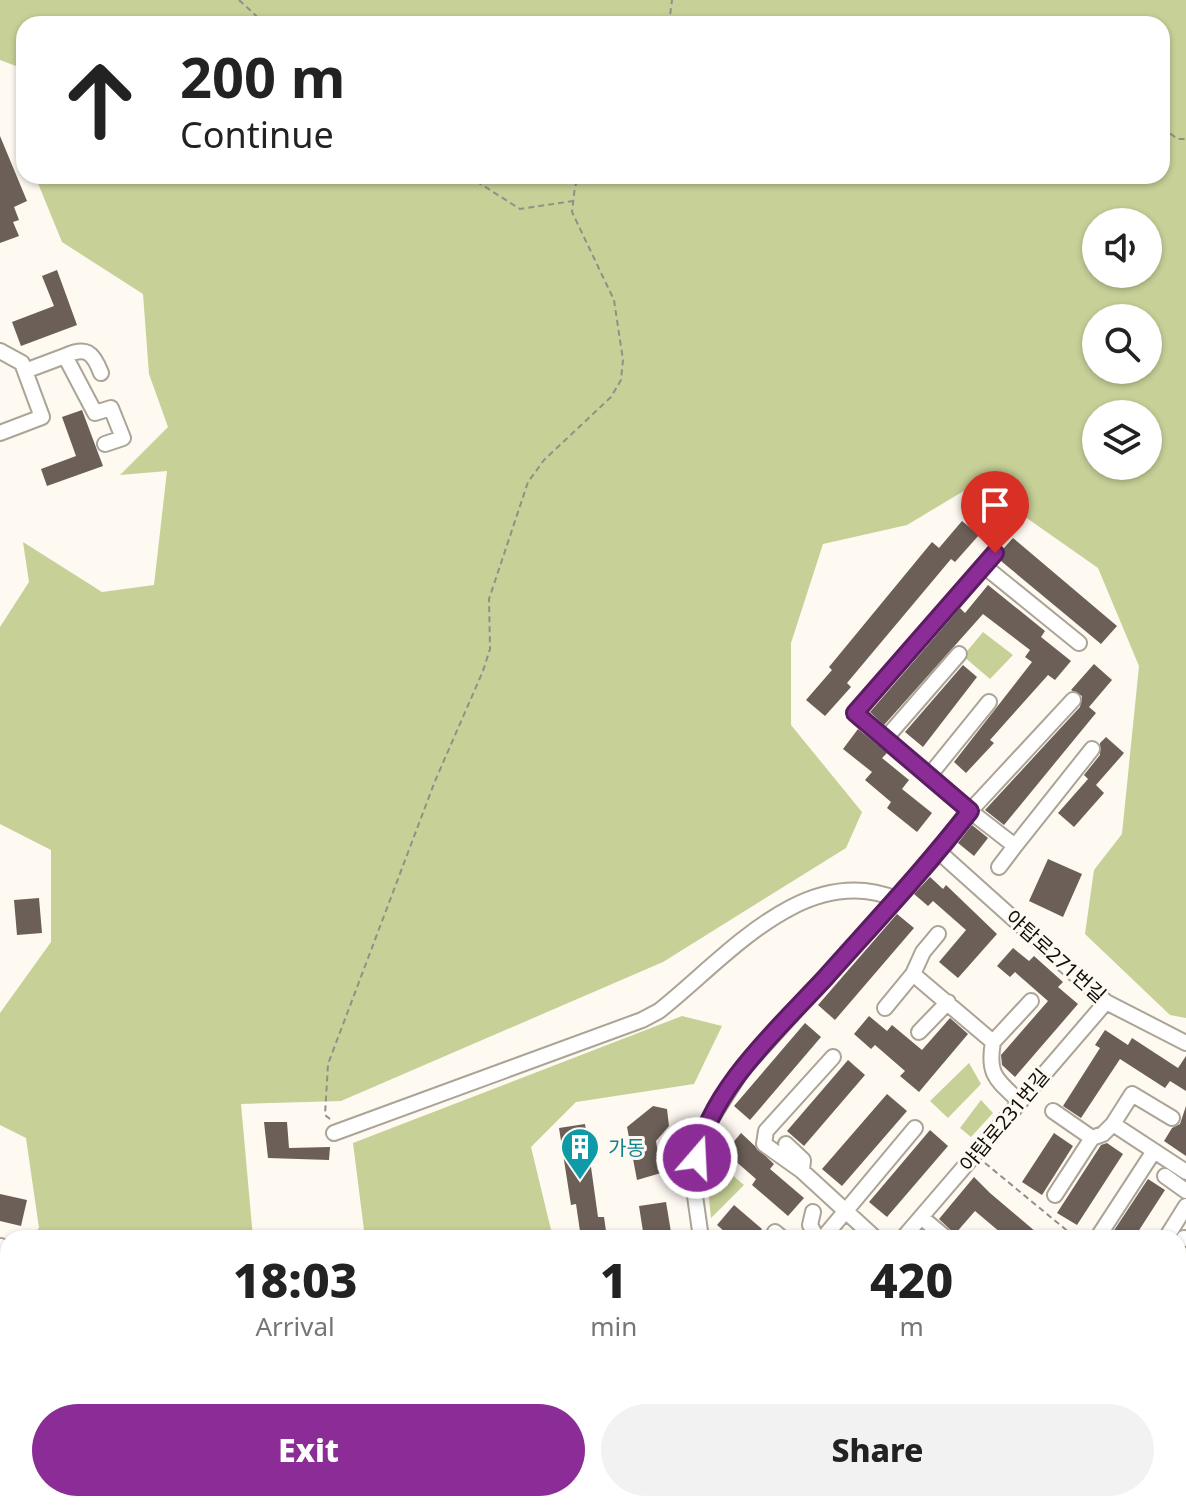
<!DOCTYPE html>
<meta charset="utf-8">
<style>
:root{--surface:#fff;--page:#f2f2f2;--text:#222;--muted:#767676;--accent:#8c2d97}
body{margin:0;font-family:"Noto Sans","Noto Sans KR",sans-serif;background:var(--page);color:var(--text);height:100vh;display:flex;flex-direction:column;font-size:30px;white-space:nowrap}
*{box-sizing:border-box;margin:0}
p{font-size:26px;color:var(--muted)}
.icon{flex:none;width:44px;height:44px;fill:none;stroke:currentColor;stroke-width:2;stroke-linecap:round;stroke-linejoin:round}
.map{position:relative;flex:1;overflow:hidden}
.drawer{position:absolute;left:0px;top:1230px;width:1186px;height:282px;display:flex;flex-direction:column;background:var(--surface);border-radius:24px 24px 0 0;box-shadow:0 2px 6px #0004}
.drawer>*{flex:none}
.top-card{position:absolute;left:16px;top:16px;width:1154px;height:168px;border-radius:24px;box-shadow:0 2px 6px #0004;background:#fff;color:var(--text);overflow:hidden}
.fabs{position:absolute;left:1082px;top:208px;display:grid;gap:16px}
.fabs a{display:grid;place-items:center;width:80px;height:80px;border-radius:50%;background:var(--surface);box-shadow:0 2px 6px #0004;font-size:40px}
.pin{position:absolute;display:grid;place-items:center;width:68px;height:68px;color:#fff;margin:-82px -34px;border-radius:50% 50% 50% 0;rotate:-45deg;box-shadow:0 0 8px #0007}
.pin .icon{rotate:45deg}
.me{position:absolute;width:88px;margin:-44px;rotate:19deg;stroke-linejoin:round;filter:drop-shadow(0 0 6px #0008)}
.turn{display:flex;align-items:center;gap:28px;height:168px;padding:0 32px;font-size:36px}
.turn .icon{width:104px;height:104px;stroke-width:2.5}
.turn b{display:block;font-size:56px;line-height:68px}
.eta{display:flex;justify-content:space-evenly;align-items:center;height:136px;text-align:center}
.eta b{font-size:48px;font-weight:800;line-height:56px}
.action{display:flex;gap:16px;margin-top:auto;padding:16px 32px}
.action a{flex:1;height:92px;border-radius:48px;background:var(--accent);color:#fff;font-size:32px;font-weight:800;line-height:92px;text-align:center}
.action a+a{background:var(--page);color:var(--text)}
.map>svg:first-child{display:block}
</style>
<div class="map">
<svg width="1186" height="1511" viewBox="0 0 1186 1511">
<rect width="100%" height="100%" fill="#fef9f1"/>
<path fill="#c7d097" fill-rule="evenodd" d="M 0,0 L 1186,0 L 1186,1018 L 1170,1015 L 1085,934 L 1094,870 L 1122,834 L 1139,666 L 1098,568 L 977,483 L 907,525 L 823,544 L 791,643 L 791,725 L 862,812 L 846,848 L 663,962 L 341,1101 L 241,1104 L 253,1238 L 30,1238 L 39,1228 L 26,1138 L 0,1125 L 0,1013 L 51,942 L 51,850 L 0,824 L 0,627 L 29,582 L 23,542 L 102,592 L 154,585 L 167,471 L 120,475 L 168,427 L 149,374 L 143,294 L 62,242 L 35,176 L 1162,176 L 1162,24 L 24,24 L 24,69 L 0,60 ZM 1148,222 L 1148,274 L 1096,274 L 1096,222 ZM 1096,318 L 1148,318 L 1148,370 L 1096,370 ZM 1148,414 L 1148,466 L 1096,466 L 1096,414 Z
M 983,632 L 1013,655 L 990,679 L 963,656 Z
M 682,1016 L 722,1026 L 694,1084 L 576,1102 L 531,1147 L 553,1238 L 365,1238 L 353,1143 Z
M 969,1063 L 981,1084 L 948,1118 L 930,1101 Z
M 981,1100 L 993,1113 L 971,1137 L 960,1128 Z
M 712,1158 L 744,1185 L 711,1218 L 706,1170 Z
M 8,1262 L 8,1484 L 0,1486 L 0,1270 Z
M 175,1504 L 506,1504 L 501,1511 L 186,1511 Z"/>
<path fill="#6b5f57" d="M 0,136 L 27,201 L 14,207 L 19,220 L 13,222 L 19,236 L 0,243 Z
M 57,270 L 77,325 L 21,346 L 12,322 L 54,306 L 42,276 Z
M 82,410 L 103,466 L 47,486 L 41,469 L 76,456 L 62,417 Z
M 962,521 L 979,535 L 955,562 L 951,559 L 847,683 L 851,687 L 825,716 L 806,700 L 832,670 L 829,667 L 932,542 L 939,548 Z
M 1013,538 L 1117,626 L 1101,644 L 1001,561 L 1004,548 Z
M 988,585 L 1045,631 L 1041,637 L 1071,661 L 1055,680 L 1048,675 L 990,740 L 994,743 L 966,773 L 954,762 L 1032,662 L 1025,657 L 1030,650 L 983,614 L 884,725 L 870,712 L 960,608 L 965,613 Z
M 1094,664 L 1112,680 L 1089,707 L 1096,713 L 1004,825 L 985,810 L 1080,707 L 1082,696 L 1071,690 Z
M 963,665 L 977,677 L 923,747 L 905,732 Z
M 858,729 L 887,753 L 882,758 L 909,780 L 902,789 L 932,813 L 917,832 L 887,808 L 891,802 L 865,780 L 872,772 L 843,749 Z
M 1106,737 L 1124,753 L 1096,785 L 1104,793 L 1074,827 L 1058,813 L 1088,779 L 1084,775 L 1100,755 L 1100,743 Z
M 972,825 L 988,838 L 974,856 L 958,843 Z
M 1048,859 L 1082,874 L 1063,917 L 1029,901 Z
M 930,877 L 943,889 L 946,885 L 997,934 L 958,978 L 939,962 L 966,930 L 933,901 L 928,906 L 914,894 Z
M 39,898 L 42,933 L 17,935 L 14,900 Z
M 897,914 L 914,928 L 835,1020 L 818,1005 Z
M 1013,948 L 1029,961 L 1034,956 L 1063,982 L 1058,987 L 1078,1004 L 1015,1077 L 1002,1065 L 1001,1055 L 1048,1001 L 1015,972 L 1010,977 L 997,966 Z
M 869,1016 L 887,1031 L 892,1025 L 922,1050 L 950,1018 L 968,1034 L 919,1092 L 900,1076 L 905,1071 L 875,1045 L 871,1049 L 854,1034 Z
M 805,1023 L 821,1037 L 750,1120 L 734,1106 Z
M 1105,1030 L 1128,1045 L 1132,1038 L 1178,1068 L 1186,1056 L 1186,1091 L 1170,1081 L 1165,1088 L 1120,1059 L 1081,1118 L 1063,1106 L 1100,1048 L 1095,1045 Z
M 848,1060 L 865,1075 L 804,1146 L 787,1131 Z
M 887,1094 L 907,1111 L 842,1186 L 822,1169 Z
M 653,1106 L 667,1109 L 669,1126 L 656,1141 L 661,1173 L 637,1180 L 627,1127 Z
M 1186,1106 L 1186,1156 L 1164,1141 L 1172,1128 L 1180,1124 Z
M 264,1122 L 287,1122 L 289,1148 L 330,1147 L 329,1160 L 268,1158 Z
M 585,1124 L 598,1217 L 604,1217 L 607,1238 L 581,1238 L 576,1204 L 571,1205 L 559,1128 Z
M 930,1130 L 948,1146 L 887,1217 L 869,1202 Z
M 741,1133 L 774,1164 L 770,1169 L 804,1198 L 788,1216 L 752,1185 L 756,1179 L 725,1152 Z
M 1054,1133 L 1073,1146 L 1042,1195 L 1022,1182 Z
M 1107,1143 L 1123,1154 L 1077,1225 L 1057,1213 L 1101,1145 Z
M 974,1177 L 990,1193 L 1043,1238 L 1007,1238 L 975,1211 L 955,1234 L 939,1219 Z
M 1148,1179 L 1165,1190 L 1134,1238 L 1109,1238 Z
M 0,1194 L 27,1200 L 21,1226 L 0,1221 Z
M 666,1202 L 672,1238 L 644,1238 L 639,1206 Z
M 734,1205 L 762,1229 L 754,1238 L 732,1238 L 717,1225 Z"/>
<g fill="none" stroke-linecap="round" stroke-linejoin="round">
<defs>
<path id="minor" d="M 0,351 L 22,363 L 42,417 L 0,433
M 65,356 C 86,346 93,352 101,373
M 25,371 L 65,356 L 95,413 L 111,408 L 123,438 L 105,444
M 995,553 L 855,713 L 970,811 L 1073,700
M 984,566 L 1079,643
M 885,739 L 959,654
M 929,776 L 989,702
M 939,852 L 1106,1002 L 1186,1043
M 999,867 L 1015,846
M 913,974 L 923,952 L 938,934
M 885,1008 L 913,974 L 993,1042 C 987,1075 997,1080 1019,1101
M 919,1032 L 948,1002
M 993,1042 L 1031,1001
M 833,1057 L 766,1131 L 764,1144 L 802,1171 L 875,1238
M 1053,1111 L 1092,1138 L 1103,1134 L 1113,1124 L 1186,1172
M 1113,1124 L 1132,1094 L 1172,1118
M 334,1133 L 642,1020 L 659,1011 C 725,959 804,861 896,899
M 786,1144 L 803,1160 L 802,1171
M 1165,1176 L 1186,1191
M 1055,1195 L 1092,1138
M 813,1212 L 810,1225 L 817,1238
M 921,1217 L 946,1238
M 775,1232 L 782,1238
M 1098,1237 L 1154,1151
M 701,1238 L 693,1182 L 701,1135 L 742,1070 L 939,852 L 970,811 L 1015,846 L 1092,749
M 823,1238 L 915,1128
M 903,1238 L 1106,1002
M 1166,1238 L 1186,1206
M 1184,1238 L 1186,1239
M 0,1246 L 1,1246
M 1178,1266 L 1186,1271
M 1178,1410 L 1186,1399
M 833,1504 L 838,1511
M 993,1504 L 1001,1511
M 674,1511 L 680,1504
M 769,1511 L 775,1504
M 911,1511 L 914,1507 L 911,1504
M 1096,1511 L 1101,1504"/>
</defs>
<use href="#minor" stroke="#aba497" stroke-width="18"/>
<path stroke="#938f88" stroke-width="2" stroke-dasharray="6 4" stroke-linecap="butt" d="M 239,0 L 265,24
M 669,24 L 672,0
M 1162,128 L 1178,139 L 1186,139
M 468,176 L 520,209 L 573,201
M 330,1119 L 325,1115 L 328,1064 L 435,781 L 483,671 L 490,649 L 489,599 L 528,482 L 544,460 L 611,397 L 621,380 L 623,360 L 614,300 L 572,212 L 575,186 L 581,176
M 985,1163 L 1076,1238
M 1178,1322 L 1186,1329"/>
<use href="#minor" stroke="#fff" stroke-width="14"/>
</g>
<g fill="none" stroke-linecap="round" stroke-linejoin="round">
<defs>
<path id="route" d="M 697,1158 C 709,1090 780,1027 826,977 C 875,922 925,869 970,811 L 855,713 L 995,553"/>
</defs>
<use href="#route" stroke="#5b1d62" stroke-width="20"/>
<use href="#route" stroke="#8c2d97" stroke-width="14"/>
</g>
<defs>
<symbol id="building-pin" viewBox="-11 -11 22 30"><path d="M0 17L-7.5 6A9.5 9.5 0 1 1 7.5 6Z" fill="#0f9aa8" stroke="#fef9f1"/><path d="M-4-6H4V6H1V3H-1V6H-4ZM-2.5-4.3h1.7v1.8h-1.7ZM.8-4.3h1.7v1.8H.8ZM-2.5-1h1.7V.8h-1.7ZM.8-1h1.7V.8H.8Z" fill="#fff"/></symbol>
</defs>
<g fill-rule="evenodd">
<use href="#building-pin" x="558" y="1125" width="44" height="60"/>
</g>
<g text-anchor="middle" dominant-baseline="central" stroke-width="6" stroke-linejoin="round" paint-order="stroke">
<g font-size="20" fill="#100d09" stroke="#fef9f1">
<text transform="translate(1056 956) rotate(42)">야탑로271번길</text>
<text transform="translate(1004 1120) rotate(-50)">야탑로231번길</text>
</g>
<g font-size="20" fill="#0d838f" stroke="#fef9f1" text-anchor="start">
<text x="608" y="1147">가동</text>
</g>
</g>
</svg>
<div class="fabs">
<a><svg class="icon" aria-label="sound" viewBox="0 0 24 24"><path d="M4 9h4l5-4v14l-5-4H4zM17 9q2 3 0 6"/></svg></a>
<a><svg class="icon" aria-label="search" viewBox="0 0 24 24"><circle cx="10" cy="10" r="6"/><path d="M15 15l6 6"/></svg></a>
<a><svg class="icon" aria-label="layers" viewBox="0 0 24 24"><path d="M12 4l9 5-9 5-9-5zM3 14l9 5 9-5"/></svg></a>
</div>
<div class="pin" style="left:995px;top:553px;background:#d93025"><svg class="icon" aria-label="arrive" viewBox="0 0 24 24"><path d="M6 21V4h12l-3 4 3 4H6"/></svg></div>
<svg class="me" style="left:697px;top:1158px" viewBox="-20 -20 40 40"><circle r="17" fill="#8c2d97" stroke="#fff" stroke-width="3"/><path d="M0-11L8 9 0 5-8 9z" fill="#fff"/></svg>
<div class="top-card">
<div class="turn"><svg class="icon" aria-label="ahead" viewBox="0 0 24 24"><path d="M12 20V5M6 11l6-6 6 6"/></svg><div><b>200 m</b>Continue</div></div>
</div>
<section class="drawer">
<div class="eta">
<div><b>18:03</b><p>Arrival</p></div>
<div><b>1</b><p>min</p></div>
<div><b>420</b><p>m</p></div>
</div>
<div class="action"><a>Exit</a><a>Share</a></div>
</section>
</div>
